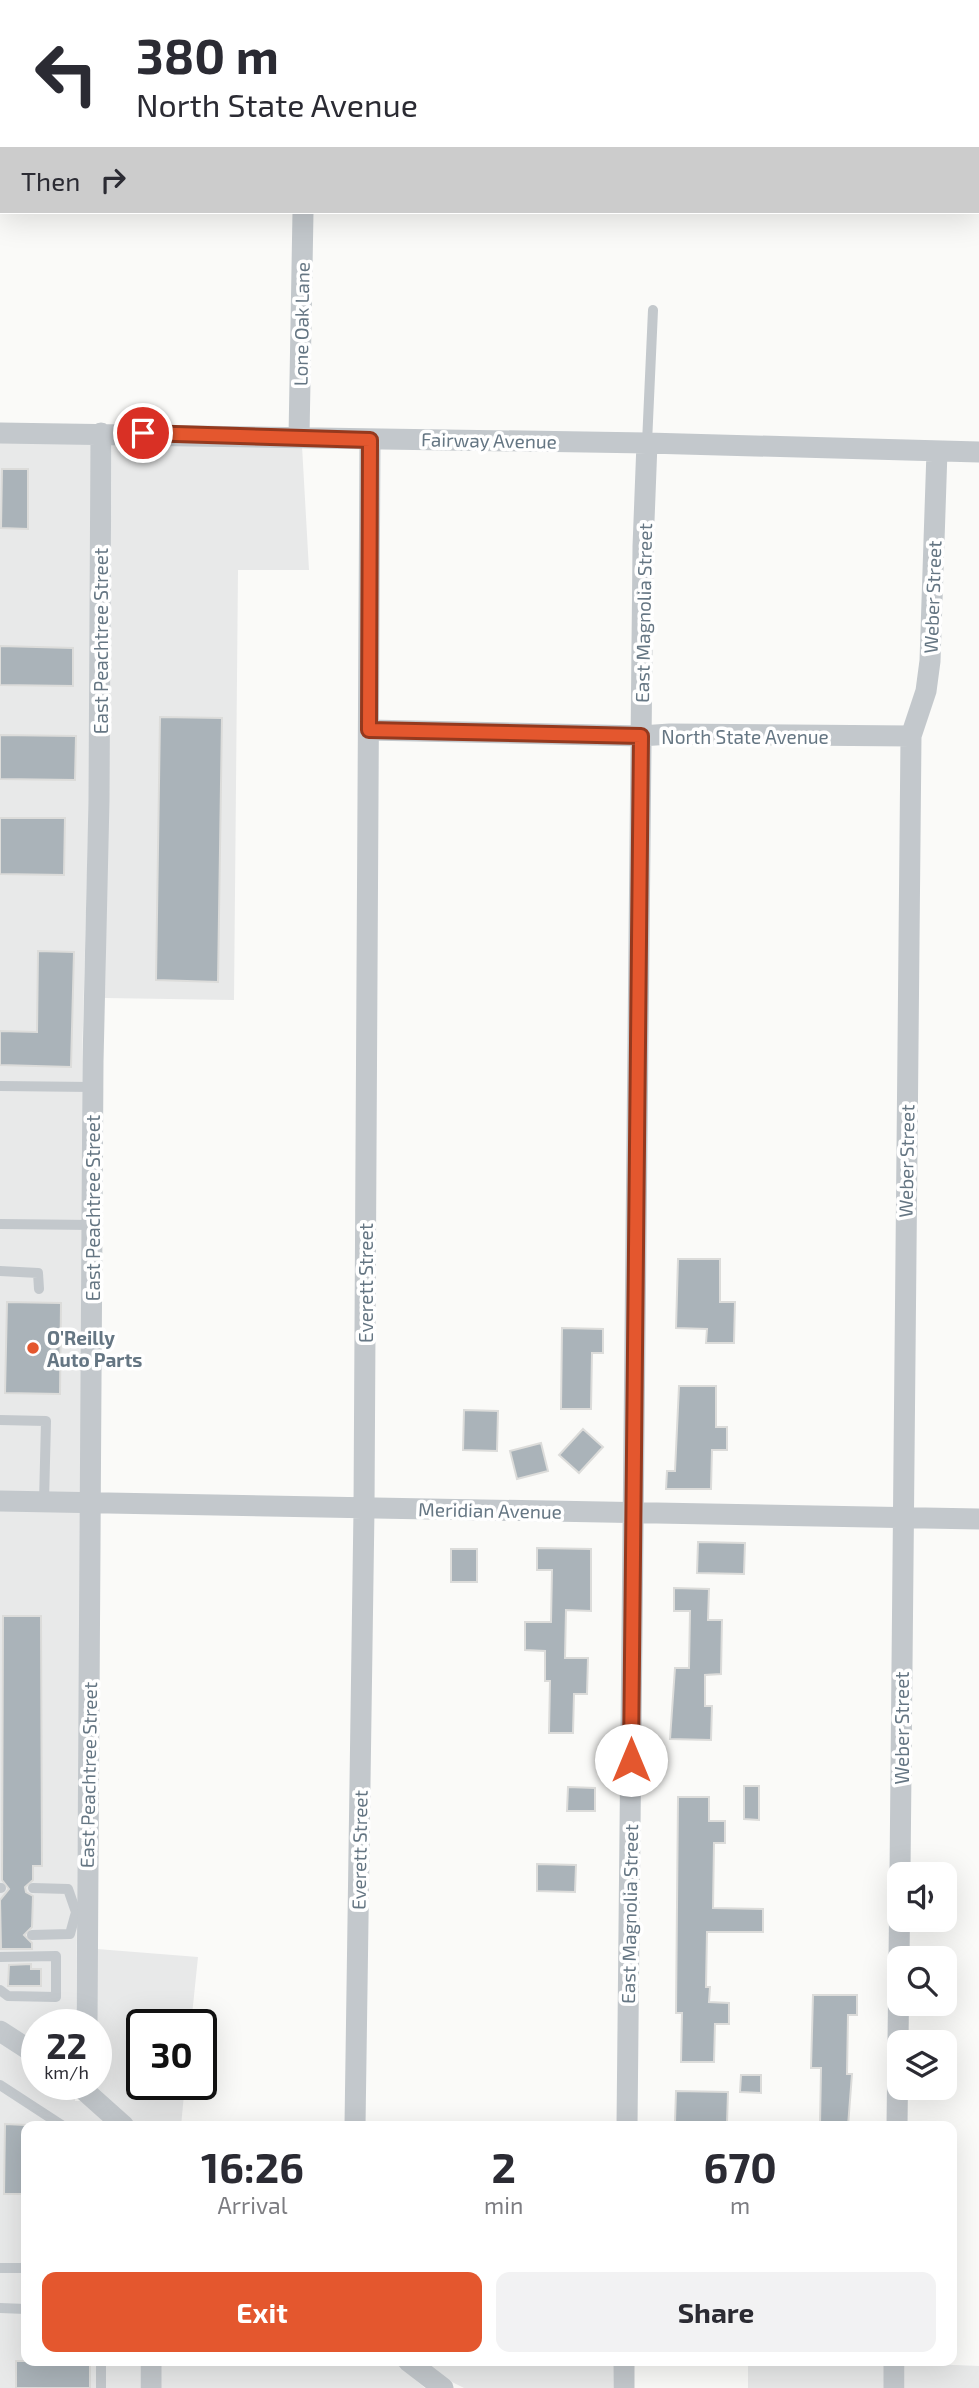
<!DOCTYPE html>
<style>
:root{--surface:#fff;--page:#f2f2f3;--text:#2b2b33;--muted:#7c7c81;--accent:#e4572e}
body{margin:0;font-family:"Exo 2",sans-serif;background:var(--page);color:var(--text);height:100vh;display:flex;flex-direction:column;font-size:26px;white-space:nowrap}
*{box-sizing:border-box;margin:0}
p{font-size:23px;color:var(--muted)}
.icon{flex:none;width:38px;height:38px;fill:none;stroke:currentColor;stroke-width:2;stroke-linecap:round;stroke-linejoin:round}
.map{position:relative;flex:1;overflow:hidden}
.side{position:absolute;left:21px;top:2121px;width:936px;height:245px;display:flex;flex-direction:column;background:var(--surface);border-radius:14px;box-shadow:0 7px 28px #0002}
.side>*{flex:none}
.top-card{position:absolute;left:0px;top:0px;width:980px;height:214px;box-shadow:0 7px 28px #0002;background:#fff;color:var(--text);overflow:hidden}
.controls{position:absolute;left:887px;top:1862px;display:grid;gap:14px}
.controls a{display:grid;place-items:center;width:70px;height:70px;border-radius:14px;background:var(--surface);box-shadow:0 7px 28px #0002;font-size:35px}
.speed{position:absolute;left:21px;top:2009px;display:flex;gap:14px;font-size:35px;font-weight:700;text-align:center}
.speed>*{display:grid;place-content:center;width:91px;height:91px;border-radius:50%;background:var(--surface);box-shadow:0 7px 28px #0002;line-height:1}
.speed small{font-size:18px;font-weight:400}
.speed .limit{border:4px solid #111;border-radius:10px;background:#fff;color:#111}
.pin{position:absolute;display:grid;place-items:center;width:60px;height:60px;color:#fff;margin:-30px;border:4px solid #fff;border-radius:50%;box-shadow:0 2px 7px #0007}
.me{position:absolute;width:77px;margin:-38px;rotate:0deg;stroke-linejoin:round;filter:drop-shadow(0 0 5px #0008)}
.turn{display:flex;align-items:center;gap:24px;height:147px;padding:0 21px;font-size:32px}
.turn .icon{width:91px;height:91px;stroke-width:2.5}
.turn b{display:block;font-size:49px;line-height:60px}
.then{display:flex;align-items:center;height:66px;padding:0 21px;background:#0003;gap:14px;font-size:26px}
.eta{display:flex;justify-content:space-evenly;align-items:center;height:119px;text-align:center}
.eta b{font-size:42px;font-weight:700;line-height:49px}
.button{display:flex;gap:14px;margin-top:auto;padding:14px 21px}
.button a{flex:1;height:80px;border-radius:14px;background:var(--accent);color:#fff;font-size:28px;font-weight:700;line-height:80px;text-align:center}
.button a+a{background:var(--page);color:var(--text)}
.map>svg:first-child{display:block}
</style>
<div class="map">
<svg width="979" height="2388" viewBox="0 0 979 2388">
<rect width="100%" height="100%" fill="#fafaf8"/>
<path fill="#e8e9e9" d="M 0,442 L 91,443 L 89,799 L 82,1062 L 82,1494 L 0,1492 Z
M 112,443 L 302,446 L 309,570 L 238,570 L 234,1000 L 105,998 Z
M 0,1510 L 81,1512 L 76,2025 L 37,2025 L 37,2043 L 0,2020 Z
M 97,1949 L 198,1957 L 191,2025 L 142,2025 L 142,2084 L 185,2084 L 181,2126 L 139,2126 L 96,2088 Z
M 0,2042 L 37,2067 L 37,2084 L 60,2084 L 75,2096 L 75,2101 L 81,2101 L 109,2126 L 26,2126 L 26,2361 L 140,2361 L 140,2388 L 0,2388 Z
M 161,2361 L 393,2361 L 425,2388 L 161,2388 Z
M 423,2361 L 614,2361 L 613,2388 L 464,2388 L 440,2376 Z
M 748,2361 L 884,2363 L 884,2388 L 748,2388 Z
M 905,2363 L 979,2366 L 979,2388 L 905,2388 Z"/>
<path fill="#aab3b9" stroke="#dcdcda" stroke-width="2" d="M 2,469 L 28,469 L 28,529 L 1,528 Z
M 0,646 L 73,648 L 73,686 L 0,685 Z
M 160,717 L 222,718 L 218,982 L 156,980 Z
M 0,735 L 76,736 L 75,780 L 0,779 Z
M 0,818 L 65,818 L 64,875 L 0,874 Z
M 38,951 L 74,952 L 71,1067 L 0,1065 L 0,1031 L 37,1032 Z
M 678,1259 L 720,1259 L 720,1302 L 735,1302 L 734,1343 L 706,1343 L 707,1329 L 676,1328 Z
M 7,1302 L 61,1303 L 60,1394 L 5,1393 Z
M 562,1328 L 603,1329 L 603,1353 L 592,1353 L 591,1409 L 561,1409 Z
M 679,1386 L 716,1386 L 716,1427 L 727,1427 L 727,1450 L 712,1450 L 711,1489 L 666,1489 L 667,1471 L 675,1471 Z
M 464,1410 L 498,1411 L 497,1451 L 463,1450 Z
M 583,1429 L 603,1447 L 579,1473 L 559,1455 Z
M 541,1443 L 548,1471 L 517,1479 L 510,1451 Z
M 698,1542 L 745,1543 L 744,1574 L 697,1573 Z
M 537,1548 L 591,1549 L 591,1611 L 566,1610 L 565,1658 L 588,1658 L 587,1694 L 574,1694 L 573,1733 L 549,1733 L 550,1681 L 545,1681 L 545,1651 L 525,1650 L 525,1622 L 551,1622 L 552,1570 L 537,1570 Z
M 451,1549 L 477,1549 L 477,1582 L 451,1582 Z
M 674,1588 L 709,1589 L 708,1620 L 722,1620 L 721,1674 L 705,1675 L 705,1706 L 712,1706 L 711,1740 L 670,1739 L 675,1668 L 689,1668 L 690,1611 L 674,1611 Z
M 3,1616 L 41,1616 L 42,1866 L 33,1866 L 33,1880 L 25,1887 L 26,1892 L 33,1896 L 32,1927 L 24,1935 L 32,1943 L 32,1949 L 1,1949 L 0,1900 L 9,1889 L 2,1880 Z
M 744,1786 L 759,1786 L 759,1820 L 744,1819 Z
M 568,1787 L 595,1788 L 595,1811 L 567,1811 Z
M 678,1797 L 709,1797 L 709,1821 L 725,1821 L 725,1843 L 714,1843 L 713,1908 L 763,1909 L 763,1932 L 707,1932 L 706,1987 L 710,1987 L 709,2002 L 729,2003 L 729,2024 L 715,2024 L 714,2062 L 681,2062 L 682,2013 L 676,2013 Z
M 537,1864 L 576,1865 L 575,1892 L 537,1891 Z
M 31,1964 L 31,1969 L 41,1969 L 41,1986 L 8,1986 L 9,1965 Z
M 813,1995 L 857,1995 L 857,2015 L 848,2015 L 847,2074 L 852,2074 L 848,2126 L 820,2126 L 821,2068 L 811,2068 Z
M 741,2075 L 761,2075 L 761,2093 L 740,2092 Z
M 676,2091 L 728,2092 L 727,2123 L 675,2122 Z
M 5,2124 L 26,2125 L 26,2194 L 4,2194 Z
M 16,2361 L 90,2361 L 90,2388 L 16,2388 Z"/>
<g fill="none" stroke-linecap="round" stroke-linejoin="round">
<path stroke="#c3c8cc" stroke-width="10" d="M 647,443 L 653,310
M 0,1086 L 92,1087
M 0,1224 L 92,1225
M 0,1271 L 38,1273 L 39,1289
M 0,1420 L 46,1421 L 44,1502
M 0,1888 L 1,1888
M 32,1935 L 70,1934 L 76,1912 L 68,1889 L 33,1888
M 0,1957 L 56,1956 L 56,1997 L 8,1996 L 0,1990
M 0,2085 L 63,2126
M 0,2268 L 26,2268
M 0,2308 L 26,2309
M 101,2388 L 101,2361"/>
<path stroke="#c3c8cc" stroke-width="21" d="M 125,2 L 125,0
M 978,191 L 979,191
M 0,433 L 647,443 L 979,452
M 299,437 L 303,212
M 369,730 L 641,736 L 670,734 L 911,736
M 0,1501 L 979,1519
M 900,1874 L 911,736 L 926,691 L 930,661 L 937,451
M 87,2025 L 93,1062 L 99,800 L 101,433
M 0,2031 L 37,2055
M 77,2084 L 124,2126
M 355,2126 L 364,1509 L 370,440
M 627,2126 L 643,547 L 647,443
M 897,2126 L 900,1876
M 408,2361 L 443,2388
M 151,2388 L 151,2361
M 624,2388 L 624,2361
M 894,2388 L 894,2361"/>
</g>
<g fill="none" stroke-linecap="round" stroke-linejoin="round">
<defs>
<path id="route" d="M 143,433 L 370,440 L 369,730 L 641,736 L 631,1760"/>
</defs>
<use href="#route" stroke="#94391e" stroke-width="18"/>
<use href="#route" stroke="#e4572e" stroke-width="12"/>
</g>
<circle fill="#e4572e" stroke="#fff" stroke-width="2.5" cx="33" cy="1348" r="7"/>
<g text-anchor="middle" dominant-baseline="central" stroke-width="7" stroke-linejoin="round" paint-order="stroke">
<g font-size="19" fill="#657683" stroke="#fff">
<text transform="translate(301 324) rotate(-89)">Lone Oak Lane</text>
<text transform="translate(489 440) rotate(1)">Fairway Avenue</text>
<text transform="translate(932 597) rotate(-88)">Weber Street</text>
<text transform="translate(643 613) rotate(-89)">East Magnolia Street</text>
<text transform="translate(100 641) rotate(-90)">East Peachtree Street</text>
<text x="745" y="736">North State Avenue</text>
<text transform="translate(906 1161) rotate(-89)">Weber Street</text>
<text transform="translate(92 1208) rotate(-90)">East Peachtree Street</text>
<text transform="translate(365 1283) rotate(-90)">Everett Street</text>
<text transform="translate(490 1510) rotate(1)">Meridian Avenue</text>
<text transform="translate(901 1728) rotate(-90)">Weber Street</text>
<text transform="translate(88 1775) rotate(-89)">East Peachtree Street</text>
<text transform="translate(359 1850) rotate(-89)">Everett Street</text>
<text transform="translate(629 1914) rotate(-89)">East Magnolia Street</text>
</g>
<g font-size="19" font-weight="bold" fill="#657683" stroke="#fff" text-anchor="start">
<text x="47" y="1337">O'Reilly<tspan x="47" dy="22">Auto Parts</tspan></text>
</g>
</g>
</svg>
<div class="controls">
<a><svg class="icon" aria-label="sound" viewBox="0 0 24 24"><path d="M4 9h4l5-4v14l-5-4H4zM17 9q2 3 0 6"/></svg></a>
<a><svg class="icon" aria-label="search" viewBox="0 0 24 24"><circle cx="10" cy="10" r="6"/><path d="M15 15l6 6"/></svg></a>
<a><svg class="icon" aria-label="layers" viewBox="0 0 24 24"><path d="M12 4l9 5-9 5-9-5zM3 14l9 5 9-5"/></svg></a>
</div>
<div class="speed"><div>22<small>km/h</small></div><div class="limit">30</div></div>
<div class="pin" style="left:143px;top:433px;background:#d93025"><svg class="icon" aria-label="arrive" viewBox="0 0 24 24"><path d="M6 21V4h12l-3 4 3 4H6"/></svg></div>
<svg class="me" style="left:631px;top:1760px" viewBox="-20 -20 40 40"><circle r="19" fill="#fff"/><path d="M0-13L10 11 0 6-10 11z" fill="#e4572e"/></svg>
<div class="top-card">
<div class="turn"><svg class="icon" aria-label="left" viewBox="0 0 24 24"><path d="M17 20v-9H6M10 6l-5 5 5 5"/></svg><div><b>380 m</b>North State Avenue</div></div>
<div class="then">Then<svg class="icon" aria-label="right" viewBox="0 0 24 24"><path d="M7 20v-9h11M14 6l5 5-5 5"/></svg></div>
</div>
<section class="side">
<div class="eta">
<div><b>16:26</b><p>Arrival</p></div>
<div><b>2</b><p>min</p></div>
<div><b>670</b><p>m</p></div>
</div>
<div class="button"><a>Exit</a><a>Share</a></div>
</section>
</div>
